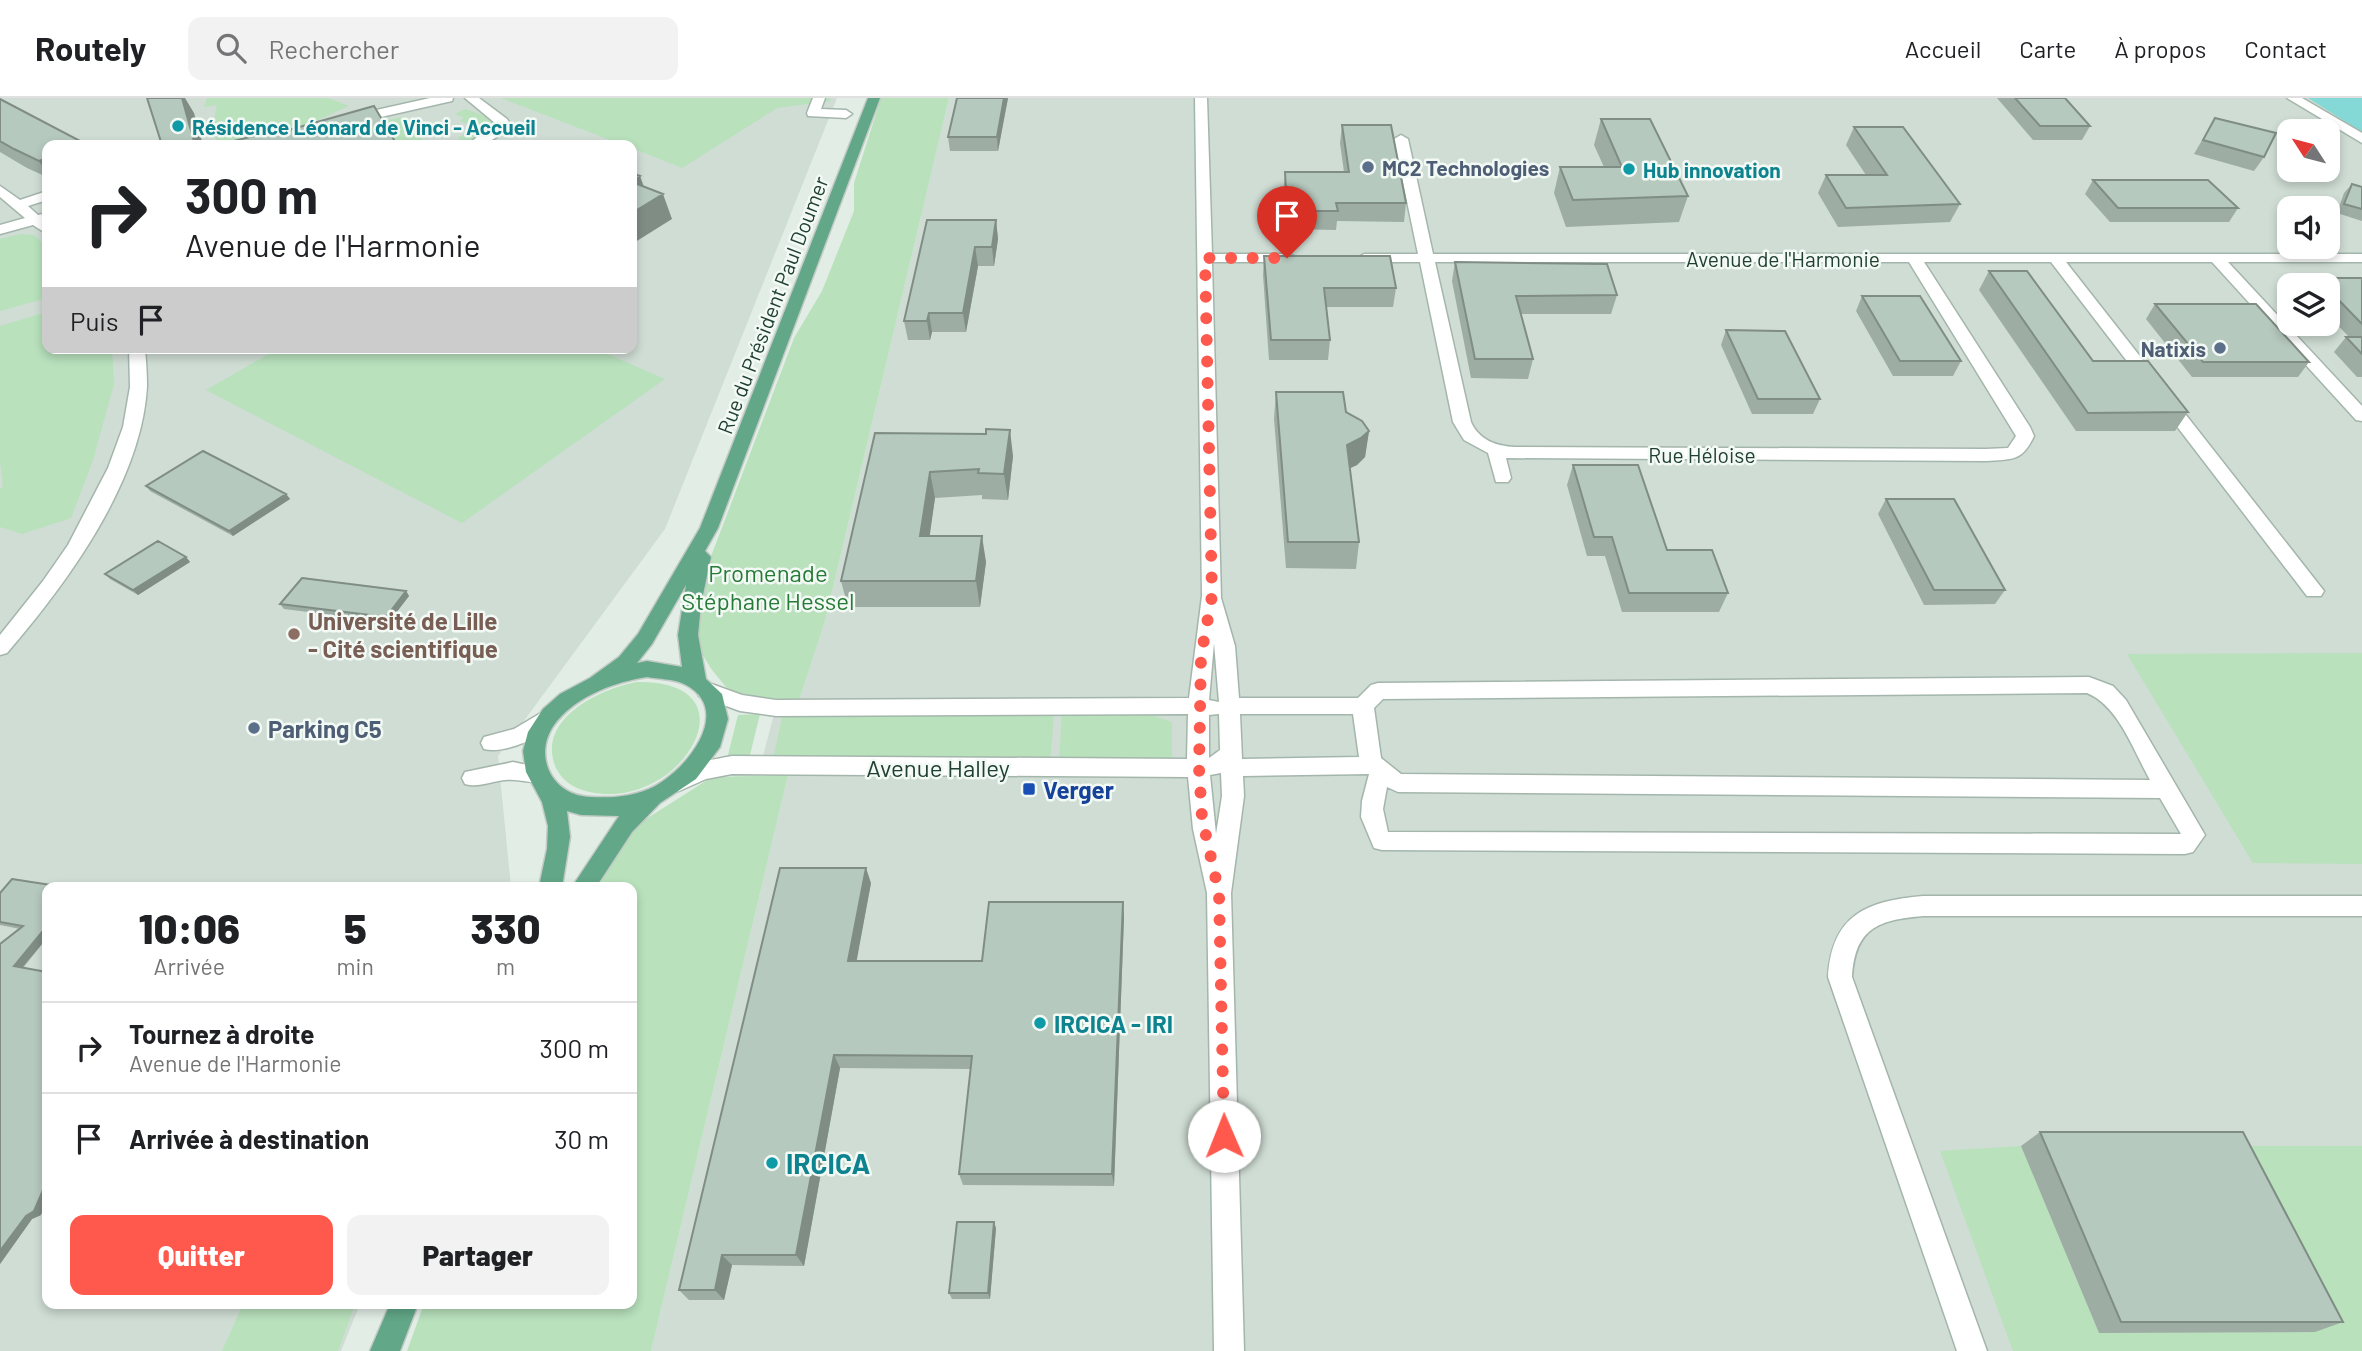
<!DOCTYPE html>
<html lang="fr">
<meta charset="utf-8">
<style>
:root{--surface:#fff;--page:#f2f2f2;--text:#202124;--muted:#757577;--line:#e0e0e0;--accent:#ff594e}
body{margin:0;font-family:Barlow,sans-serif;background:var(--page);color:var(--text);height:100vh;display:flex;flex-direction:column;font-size:26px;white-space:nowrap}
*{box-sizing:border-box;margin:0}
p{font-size:23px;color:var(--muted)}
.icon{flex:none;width:38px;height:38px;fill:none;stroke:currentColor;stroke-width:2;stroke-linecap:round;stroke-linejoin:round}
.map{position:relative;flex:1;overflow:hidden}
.details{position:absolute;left:42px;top:784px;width:595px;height:427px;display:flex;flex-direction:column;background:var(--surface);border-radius:14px;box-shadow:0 4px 10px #0003}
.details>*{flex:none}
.top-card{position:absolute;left:42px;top:42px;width:595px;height:214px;border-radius:14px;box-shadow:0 4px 10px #0003;background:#fff;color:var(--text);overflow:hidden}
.needle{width:46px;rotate:306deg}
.tools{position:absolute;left:2277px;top:21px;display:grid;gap:14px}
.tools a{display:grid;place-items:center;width:63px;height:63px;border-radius:14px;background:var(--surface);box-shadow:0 4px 10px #0003;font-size:35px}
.pin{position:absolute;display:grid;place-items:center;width:60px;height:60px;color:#fff;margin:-72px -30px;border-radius:50% 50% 50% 0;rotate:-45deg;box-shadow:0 0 7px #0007}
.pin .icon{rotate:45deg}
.me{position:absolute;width:77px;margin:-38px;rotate:359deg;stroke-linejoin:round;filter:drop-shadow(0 0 5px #0008)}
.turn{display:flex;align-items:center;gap:24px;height:147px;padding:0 28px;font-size:32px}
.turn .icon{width:91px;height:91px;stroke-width:2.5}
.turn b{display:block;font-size:49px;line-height:60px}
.then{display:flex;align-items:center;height:66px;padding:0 28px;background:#0003;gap:14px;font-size:26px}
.eta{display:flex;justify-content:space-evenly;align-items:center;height:119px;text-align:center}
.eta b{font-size:42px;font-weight:800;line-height:49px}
.cta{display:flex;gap:14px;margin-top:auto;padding:14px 28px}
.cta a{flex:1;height:80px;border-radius:14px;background:var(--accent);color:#fff;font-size:28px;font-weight:800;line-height:80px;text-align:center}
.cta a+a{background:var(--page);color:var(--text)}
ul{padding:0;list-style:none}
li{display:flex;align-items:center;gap:21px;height:91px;padding:0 28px;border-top:2px solid var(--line)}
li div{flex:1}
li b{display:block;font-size:26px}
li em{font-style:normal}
header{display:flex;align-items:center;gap:42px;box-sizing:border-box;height:98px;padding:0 35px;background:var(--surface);border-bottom:2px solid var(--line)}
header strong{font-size:33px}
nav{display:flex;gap:38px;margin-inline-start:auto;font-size:24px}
.search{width:490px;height:63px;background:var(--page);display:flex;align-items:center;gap:18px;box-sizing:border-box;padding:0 24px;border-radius:14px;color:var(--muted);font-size:26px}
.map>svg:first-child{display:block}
</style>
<header>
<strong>Routely</strong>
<div class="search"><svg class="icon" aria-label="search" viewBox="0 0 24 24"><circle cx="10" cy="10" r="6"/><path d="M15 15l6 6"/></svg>Rechercher</div>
<nav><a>Accueil</a><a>Carte</a><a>À propos</a><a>Contact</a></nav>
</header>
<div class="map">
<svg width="2362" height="1253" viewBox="0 0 2362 1253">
<rect width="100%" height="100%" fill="#e2ede6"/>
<path fill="#cfddd4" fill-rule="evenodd" d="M 0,0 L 837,0 L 665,431 L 498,658 L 511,789 L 47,789 L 47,1206 L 360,1206 L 341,1253 L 0,1253 ZM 47,47 L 632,47 L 632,250 L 47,250 Z
M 949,0 L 2362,0 L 2362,1253 L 651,1253 L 788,677 L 758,677 L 778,601 L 799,602 L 825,523 ZM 2289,33 L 2328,33 L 2328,72 L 2289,72 ZM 2289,110 L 2328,110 L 2328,149 L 2289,149 ZM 2289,187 L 2328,187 L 2328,226 L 2289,226 Z"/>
<path fill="#b8e1bc" d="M 207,0 L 328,0 L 349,8 L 298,31 L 216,47 L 214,22 L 217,7 L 204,9 Z
M 501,0 L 829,0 L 831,3 L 777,10 L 682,70 L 632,50 L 632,47 L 623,47 Z
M 881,0 L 949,0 L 825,523 L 799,602 L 742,598 L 726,589 L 712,572 L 697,548 L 699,503 L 707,469 L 794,240 L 822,193 L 854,113 L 854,85 Z
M 465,11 L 488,19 L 494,24 L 494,30 L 467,47 L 455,47 L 461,43 L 458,40 L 475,29 L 460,23 L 464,20 L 455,16 Z
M 407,19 L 426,47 L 288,47 L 396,20 Z
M 21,136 L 34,137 L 47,149 L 47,200 L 0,213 L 0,141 Z
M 47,214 L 47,250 L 112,250 L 114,286 L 93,362 L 71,420 L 22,436 L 0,429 L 0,391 L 3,389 L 0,364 L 0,228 Z
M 279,250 L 594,250 L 665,281 L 462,425 L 206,292 Z
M 2362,555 L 2362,766 L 2253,765 L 2127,556 Z
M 636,584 C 759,581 682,714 590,694 C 574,691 559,681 554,665 C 540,619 601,591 636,584 Z
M 1131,615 L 1151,617 L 1172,624 L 1172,662 L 1059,663 L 1062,616 Z
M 760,616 L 749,661 L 727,661 L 738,617 Z
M 783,616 L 1054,617 L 1050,663 L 773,661 Z
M 788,677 L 651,1253 L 407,1253 L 424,1206 L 632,1206 L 632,789 L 596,789 L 632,730 L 712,679 Z
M 2021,1048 L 2099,1235 L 2315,1234 L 2219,1048 L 2362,1048 L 2362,1253 L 2013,1253 L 1940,1053 Z
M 243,1206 L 355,1206 L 338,1253 L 222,1253 Z"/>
<path fill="#84d8d5" d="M 2308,0 L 2362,0 L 2362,34 Z"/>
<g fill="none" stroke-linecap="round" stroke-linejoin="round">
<defs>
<path id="minor" d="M 430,0 L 453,0 L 452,3 L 350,26 L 343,22 L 345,19 Z
M 465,0 L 479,0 L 507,21 L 509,24 C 501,41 485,47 467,47 L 495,25 Z
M 813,0 L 825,0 L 821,11 L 846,12 L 852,16 L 846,20 L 808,18 L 807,15 Z
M 1195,0 L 1207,0 L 1212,156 L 1290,156 L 1297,160 L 1290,164 L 1212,164 L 1221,500 L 1235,548 L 1239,600 L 1358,600 L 1371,587 L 1378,585 L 2089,579 L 2113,588 L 2126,602 L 2205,737 L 2193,754 L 2185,756 L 1382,752 L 1374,750 L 1361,719 L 1362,703 L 1369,676 L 1243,678 L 1244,698 L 1231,795 L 1244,1253 L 1214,1253 L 1207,795 L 1193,731 L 1188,679 L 732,676 L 706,681 L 679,693 L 671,690 L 668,684 C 678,665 713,662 732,658 L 1187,661 L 1188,616 L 776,618 L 740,613 L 699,598 L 696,592 L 699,586 L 706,584 L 742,597 L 776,602 L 1189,600 L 1202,498 ZM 1214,545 L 1219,604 L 1209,602 ZM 2087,595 C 2119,608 2134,654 2150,682 L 1401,676 L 1381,660 L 1374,610 L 1383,601 ZM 1219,616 L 1220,652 L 1209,660 L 1209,617 ZM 1240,616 L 1353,616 L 1359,659 L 1242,661 ZM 1221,675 L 1222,698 L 1216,736 L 1210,677 ZM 1387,689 L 1398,694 L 2160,700 L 2181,736 L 1388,734 L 1383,711 Z
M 2287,0 L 2302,0 L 2362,35 L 2362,45 Z
M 1401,37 L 1408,41 L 1433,156 L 2362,156 L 2362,164 L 2228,164 L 2362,308 L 2362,323 L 2356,322 L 2212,164 L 2066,164 L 2324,493 L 2321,498 L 2307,498 L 2051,164 L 1924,164 L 2030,329 L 2034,338 C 2022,364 2012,361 1986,363 L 1506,360 L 1511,380 L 1508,384 L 1496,384 L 1488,355 L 1464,342 L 1453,324 L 1420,164 L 1364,164 L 1357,160 L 1364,156 L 1418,156 L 1394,41 ZM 1435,164 L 1909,164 L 2016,338 L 2008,350 L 1986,351 L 1515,349 C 1496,348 1479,342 1471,324 Z
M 0,88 L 20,102 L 47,93 L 47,102 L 28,108 L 38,117 L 47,115 L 47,136 L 33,127 L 0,136 L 0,127 L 25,120 L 0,99 Z
M 129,250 L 145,250 C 146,263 147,275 147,288 C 142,384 67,485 7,555 L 0,557 L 0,537 L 43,483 L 68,447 L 108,370 L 123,329 L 130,289 Z
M 551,609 L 558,611 L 561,617 C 552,636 505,657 484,651 L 481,645 L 484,639 L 514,631 Z
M 513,664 L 546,671 L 549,677 L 546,683 C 533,687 519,680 505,682 C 492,683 478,690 465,686 L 462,680 L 465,674 Z
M 1923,798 L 2362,798 L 2362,818 L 1923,818 C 1878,822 1855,830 1852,879 L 1987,1253 L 1957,1253 L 1828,879 C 1832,817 1866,803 1923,798 Z"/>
<path id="major" d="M 868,0 L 880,0 L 718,430 L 705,453 L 711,459 L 701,506 L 698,537 L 706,581 L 722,596 L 728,621 L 720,649 L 696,681 L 660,705 L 632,734 L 596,789 L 572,789 L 619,718 L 581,717 L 567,713 L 570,739 L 562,789 L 539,789 L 547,751 L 548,728 L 542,704 L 526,674 L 523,653 L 528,634 L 543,611 L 560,596 L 590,580 L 619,559 L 638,536 L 700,430 ZM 686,487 L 678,537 L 682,569 L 647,563 L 637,565 L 652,546 ZM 647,579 C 658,581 674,581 684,586 C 737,612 684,676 649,691 C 629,699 612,700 591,699 C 550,698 531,654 557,623 C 579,597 615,584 647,579 Z
M 390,1206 L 418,1206 L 400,1253 L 370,1253 Z"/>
</defs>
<use href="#minor" stroke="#a4b6ac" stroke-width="3"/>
<use href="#major" stroke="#c1cac5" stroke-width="3"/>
<use href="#minor" fill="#fff" fill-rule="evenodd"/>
<use href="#major" fill="#62a788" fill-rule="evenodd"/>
</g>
<path fill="#9dada3" d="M 957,0 L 1008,0 L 998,53 L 950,53 L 948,39 Z
M 1997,0 L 2065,0 L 2090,28 L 2082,42 L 2033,42 Z
M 0,1 L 84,45 L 85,47 L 47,47 L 47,79 L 27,70 L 0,54 Z
M 2215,20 L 2264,59 L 2254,73 L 2194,56 Z
M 1601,21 L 1688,98 L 1679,124 L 1566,129 L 1554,95 L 1560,69 L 1604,69 L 1594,47 Z
M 1342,27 L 1406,105 L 1404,124 L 1337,123 L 1336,132 L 1286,131 L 1284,93 L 1285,74 L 1344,74 L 1340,45 Z
M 1854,29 L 1960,106 L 1950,124 L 1838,129 L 1818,95 L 1826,77 L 1866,77 L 1846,47 Z
M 2093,82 L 2238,110 L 2229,124 L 2110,124 L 2085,96 Z
M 2352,86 L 2362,89 L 2362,123 L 2337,115 L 2344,95 Z
M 996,122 L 998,141 L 994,168 L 978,168 L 966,234 L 932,234 L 930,242 L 908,242 L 904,223 Z
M 1264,158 L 1396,190 L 1393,209 L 1326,209 L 1330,242 L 1328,262 L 1269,262 L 1263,177 Z
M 1455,164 L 1617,197 L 1611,216 L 1521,216 L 1533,261 L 1528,281 L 1471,280 L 1452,183 Z
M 1989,173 L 2093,263 L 2188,314 L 2175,333 L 2076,333 L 1979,192 Z
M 2317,180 L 2362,180 L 2362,279 L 2357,279 L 2334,254 L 2346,239 L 2349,239 L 2328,217 L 2328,187 L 2312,187 Z
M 1862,198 L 1961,263 L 1953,278 L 1893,278 L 1856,213 Z
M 2155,206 L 2309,264 L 2298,279 L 2192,279 L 2146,221 Z
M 1726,232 L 1820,301 L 1813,316 L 1752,316 L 1721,247 Z
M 1276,294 L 1346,314 L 1369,333 L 1365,359 L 1357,367 L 1350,370 L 1359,444 L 1356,471 L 1286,470 L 1274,321 Z
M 875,335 L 1013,358 L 1008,402 L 982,401 L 982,397 L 935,400 L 929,438 L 986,464 L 980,509 L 848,509 L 841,483 Z
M 1573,367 L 1667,452 L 1728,495 L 1719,514 L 1622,514 L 1605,458 L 1587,458 L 1567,387 Z
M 146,388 L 286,396 L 290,401 L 233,438 L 150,393 Z
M 1886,401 L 2005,492 L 1995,506 L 1924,507 L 1878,416 Z
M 186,459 L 190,464 L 138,497 L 110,481 L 105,476 Z
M 406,493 L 409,498 L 389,524 L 284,511 L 280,506 Z
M 871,785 L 856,863 L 982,863 L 1123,804 L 1124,819 L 1114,1088 L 963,1087 L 959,1076 L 971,971 L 840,970 L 804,1168 L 732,1167 L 724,1202 L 689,1202 L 679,1192 Z
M 0,795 L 47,840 L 23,870 L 41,1117 L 32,1121 L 0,1166 L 0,846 L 20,831 L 0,827 Z
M 2040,1034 L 2343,1224 L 2315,1234 L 2099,1235 L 2021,1048 Z
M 996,1130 L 990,1201 L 952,1201 L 949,1195 Z"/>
<path fill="#7f8d85" d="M 182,0 L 185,0 L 194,15 L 203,47 L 195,47 Z
M 1004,0 L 1008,0 L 998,53 L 997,39 Z
M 47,60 L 47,75 L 39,63 Z
M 640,78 L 649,103 L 632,91 L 632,81 Z
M 663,96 L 672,121 L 632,146 L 632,115 Z
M 996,122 L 998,141 L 994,168 L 992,149 Z
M 975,149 L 978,168 L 966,234 L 963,215 Z
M 929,215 L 932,234 L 930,242 L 927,223 Z
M 1010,332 L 1013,358 L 1008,402 L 1004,376 Z
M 1369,333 L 1365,359 L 1357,367 L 1344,373 L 1347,347 Z
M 930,374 L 935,400 L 926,464 L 920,438 Z
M 286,396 L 290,401 L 233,438 L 229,433 Z
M 982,438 L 986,464 L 980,509 L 976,483 Z
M 186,459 L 190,464 L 138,497 L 133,492 Z
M 406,493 L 409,498 L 389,524 L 386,519 Z
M 866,770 L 871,785 L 854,877 L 848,863 Z
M 1123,804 L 1124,819 L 1114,1088 L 1112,1076 Z
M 47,828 L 47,840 L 20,872 L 14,868 Z
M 834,957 L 840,970 L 804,1168 L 796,1157 Z
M 47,1083 L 47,1102 L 41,1117 L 32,1121 L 0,1166 L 0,1153 L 26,1118 Z
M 994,1124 L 996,1130 L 990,1201 L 988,1195 Z
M 722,1157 L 732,1167 L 724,1202 L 715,1192 Z"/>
<path fill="#b6c9be" stroke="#7f8d85" stroke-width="2" d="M 147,0 L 182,0 L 195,47 L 162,47 Z
M 957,0 L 1004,0 L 997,39 L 948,39 Z
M 2015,0 L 2065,0 L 2090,28 L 2040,28 Z
M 0,1 L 84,45 L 78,47 L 47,47 L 47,60 L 39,63 L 14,51 L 0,43 Z
M 374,8 L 397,47 L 217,47 L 270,34 L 271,37 Z
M 2215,20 L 2276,35 L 2264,59 L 2203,42 Z
M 1601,21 L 1650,21 L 1688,98 L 1573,102 L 1560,69 L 1622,69 Z
M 1342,27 L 1391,27 L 1406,105 L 1336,105 L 1338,113 L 1287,113 L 1285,74 L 1349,74 Z
M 1854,29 L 1903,29 L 1960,106 L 1846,110 L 1826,77 L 1887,77 Z
M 567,44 L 578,47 L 560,47 Z
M 632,75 L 640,78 L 632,83 Z
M 2093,82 L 2208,82 L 2238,110 L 2118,110 Z
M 632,84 L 663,96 L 632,115 Z
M 2352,86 L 2362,89 L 2362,111 L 2344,106 Z
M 927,122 L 996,122 L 992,149 L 975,149 L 963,215 L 929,215 L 927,223 L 904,223 Z
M 1264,158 L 1390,158 L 1396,190 L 1324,190 L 1330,242 L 1271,242 Z
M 1455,164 L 1607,166 L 1617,197 L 1516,198 L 1533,261 L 1475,261 Z
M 1989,173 L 2027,173 L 2093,263 L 2148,263 L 2188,314 L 2088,315 Z
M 2317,180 L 2362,180 L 2362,226 L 2328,191 L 2328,187 L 2324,187 Z
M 1862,198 L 1920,198 L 1961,263 L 1900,263 Z
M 2155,206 L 2256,206 L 2309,264 L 2203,264 Z
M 1726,232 L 1785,233 L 1820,301 L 1758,301 Z
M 2346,239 L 2362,239 L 2362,256 Z
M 1276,294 L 1343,294 L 1346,314 L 1362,323 L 1369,333 L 1361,340 L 1347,347 L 1359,444 L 1288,444 Z
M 986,331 L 1010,332 L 1004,376 L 978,375 L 979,371 L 930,374 L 920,438 L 982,438 L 976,483 L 841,483 L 875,335 L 986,336 Z
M 203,353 L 286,396 L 229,433 L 146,388 Z
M 1573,367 L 1638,367 L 1667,452 L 1712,452 L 1728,495 L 1629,495 L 1612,439 L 1594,439 Z
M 1886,401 L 1954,401 L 2005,492 L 1934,492 Z
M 158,443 L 186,459 L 133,492 L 105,476 Z
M 302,480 L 406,493 L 386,519 L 280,506 Z
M 780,770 L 866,770 L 848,863 L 982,863 L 989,804 L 1123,804 L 1112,1076 L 959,1076 L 972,958 L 834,957 L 796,1157 L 722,1157 L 715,1192 L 679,1192 Z
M 12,781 L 64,789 L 47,789 L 47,828 L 14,868 L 47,874 L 47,1083 L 34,1113 L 26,1118 L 0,1153 L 0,846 L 23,828 L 0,824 L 0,795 Z
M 2040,1034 L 2243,1034 L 2343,1224 L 2121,1224 Z
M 957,1124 L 994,1124 L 988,1195 L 949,1195 Z"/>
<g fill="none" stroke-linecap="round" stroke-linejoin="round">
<path stroke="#ff594e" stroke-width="12" stroke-dasharray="0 21.6" d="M 1224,1038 L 1219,795 L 1202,720 L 1199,670 L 1201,558 L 1212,498 L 1205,160 L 1287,160"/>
</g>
<g fill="#0f9aa8" stroke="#f3f9f5" stroke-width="2.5">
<circle cx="178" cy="28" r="7"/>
<circle cx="1629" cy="71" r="7"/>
<circle cx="1040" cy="925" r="7"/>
<circle cx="772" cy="1065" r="7"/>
</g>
<g fill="#5c6f8a" stroke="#f3f9f5" stroke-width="2.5">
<circle cx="1368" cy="69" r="7"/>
<circle cx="2220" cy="250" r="7"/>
<circle cx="254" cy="630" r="7"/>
</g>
<circle fill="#8d6e63" stroke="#f3f9f5" stroke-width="2.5" cx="294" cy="536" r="7"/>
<rect fill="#1a4fb4" stroke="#f3f9f5" stroke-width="2.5" x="1022" y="684" width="14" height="14" rx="3.5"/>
<g text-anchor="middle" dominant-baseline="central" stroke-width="5" stroke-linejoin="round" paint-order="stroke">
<g font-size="21" font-weight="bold" fill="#0d838f" stroke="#f3f9f5" text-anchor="start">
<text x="192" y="28">Résidence Léonard de Vinci - Accueil</text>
<text x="1643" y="71">Hub innovation</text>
</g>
<g font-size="21" font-weight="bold" fill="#4e5e75" stroke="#f3f9f5" text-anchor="start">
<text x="1382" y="69">MC2 Technologies</text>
<text x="2206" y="250" text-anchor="end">Natixis</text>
</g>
<g font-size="21" fill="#204031" stroke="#f3f9f5">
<text x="1783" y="160">Avenue de l'Harmonie</text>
<text transform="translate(772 207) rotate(-69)">Rue du Président Paul Doumer</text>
<text x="1702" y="356">Rue Héloise</text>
</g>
<g font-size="24" fill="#267b37" stroke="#f3f9f5">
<text x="768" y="474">Promenade<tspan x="768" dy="28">Stéphane Hessel</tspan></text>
</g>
<g font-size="24" font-weight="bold" fill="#785e54" stroke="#f3f9f5" text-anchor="start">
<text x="308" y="522">Université de Lille<tspan x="308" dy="28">‐ Cité scientifique</tspan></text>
</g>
<g font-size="24" font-weight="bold" fill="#4e5e75" stroke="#f3f9f5" text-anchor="start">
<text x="268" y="630">Parking C5</text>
</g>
<g font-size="24" fill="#204031" stroke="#f3f9f5">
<text x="938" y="669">Avenue Halley</text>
</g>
<g font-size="24" font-weight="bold" fill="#164399" stroke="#f3f9f5" text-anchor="start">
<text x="1043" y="691">Verger</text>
</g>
<g font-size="24" font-weight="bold" fill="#0d838f" stroke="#f3f9f5" text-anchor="start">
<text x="1054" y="925">IRCICA - IRI</text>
</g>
<g font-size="28" font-weight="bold" fill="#0d838f" stroke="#f3f9f5" text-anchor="start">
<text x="786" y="1065">IRCICA</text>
</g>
</g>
</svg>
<div class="tools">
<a><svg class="needle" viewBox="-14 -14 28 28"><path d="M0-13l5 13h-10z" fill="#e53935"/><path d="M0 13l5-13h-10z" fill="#757577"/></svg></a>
<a><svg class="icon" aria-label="sound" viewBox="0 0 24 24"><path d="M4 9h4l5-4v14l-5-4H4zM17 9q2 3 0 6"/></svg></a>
<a><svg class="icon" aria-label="layers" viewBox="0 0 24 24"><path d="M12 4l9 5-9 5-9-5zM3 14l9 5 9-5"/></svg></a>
</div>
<div class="pin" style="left:1287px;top:160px;background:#d93025"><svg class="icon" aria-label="arrive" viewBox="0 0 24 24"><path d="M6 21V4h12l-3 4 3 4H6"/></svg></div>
<svg class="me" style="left:1224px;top:1038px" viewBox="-20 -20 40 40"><circle r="19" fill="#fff"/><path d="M0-13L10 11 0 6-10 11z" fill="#ff594e"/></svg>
<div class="top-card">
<div class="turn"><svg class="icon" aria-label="right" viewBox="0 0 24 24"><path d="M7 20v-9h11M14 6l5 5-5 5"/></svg><div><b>300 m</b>Avenue de l'Harmonie</div></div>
<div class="then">Puis<svg class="icon" aria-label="arrive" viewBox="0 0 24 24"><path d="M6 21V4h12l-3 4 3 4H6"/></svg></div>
</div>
<section class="details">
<div class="eta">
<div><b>10:06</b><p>Arrivée</p></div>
<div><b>5</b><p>min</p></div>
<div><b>330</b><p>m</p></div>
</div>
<ul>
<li><svg class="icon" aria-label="right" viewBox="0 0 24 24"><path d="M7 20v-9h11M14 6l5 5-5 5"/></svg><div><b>Tournez à droite</b><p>Avenue de l'Harmonie</p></div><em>300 m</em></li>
<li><svg class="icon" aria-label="arrive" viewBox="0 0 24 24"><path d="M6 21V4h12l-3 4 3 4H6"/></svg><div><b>Arrivée à destination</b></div><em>30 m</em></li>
</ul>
<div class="cta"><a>Quitter</a><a>Partager</a></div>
</section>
</div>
